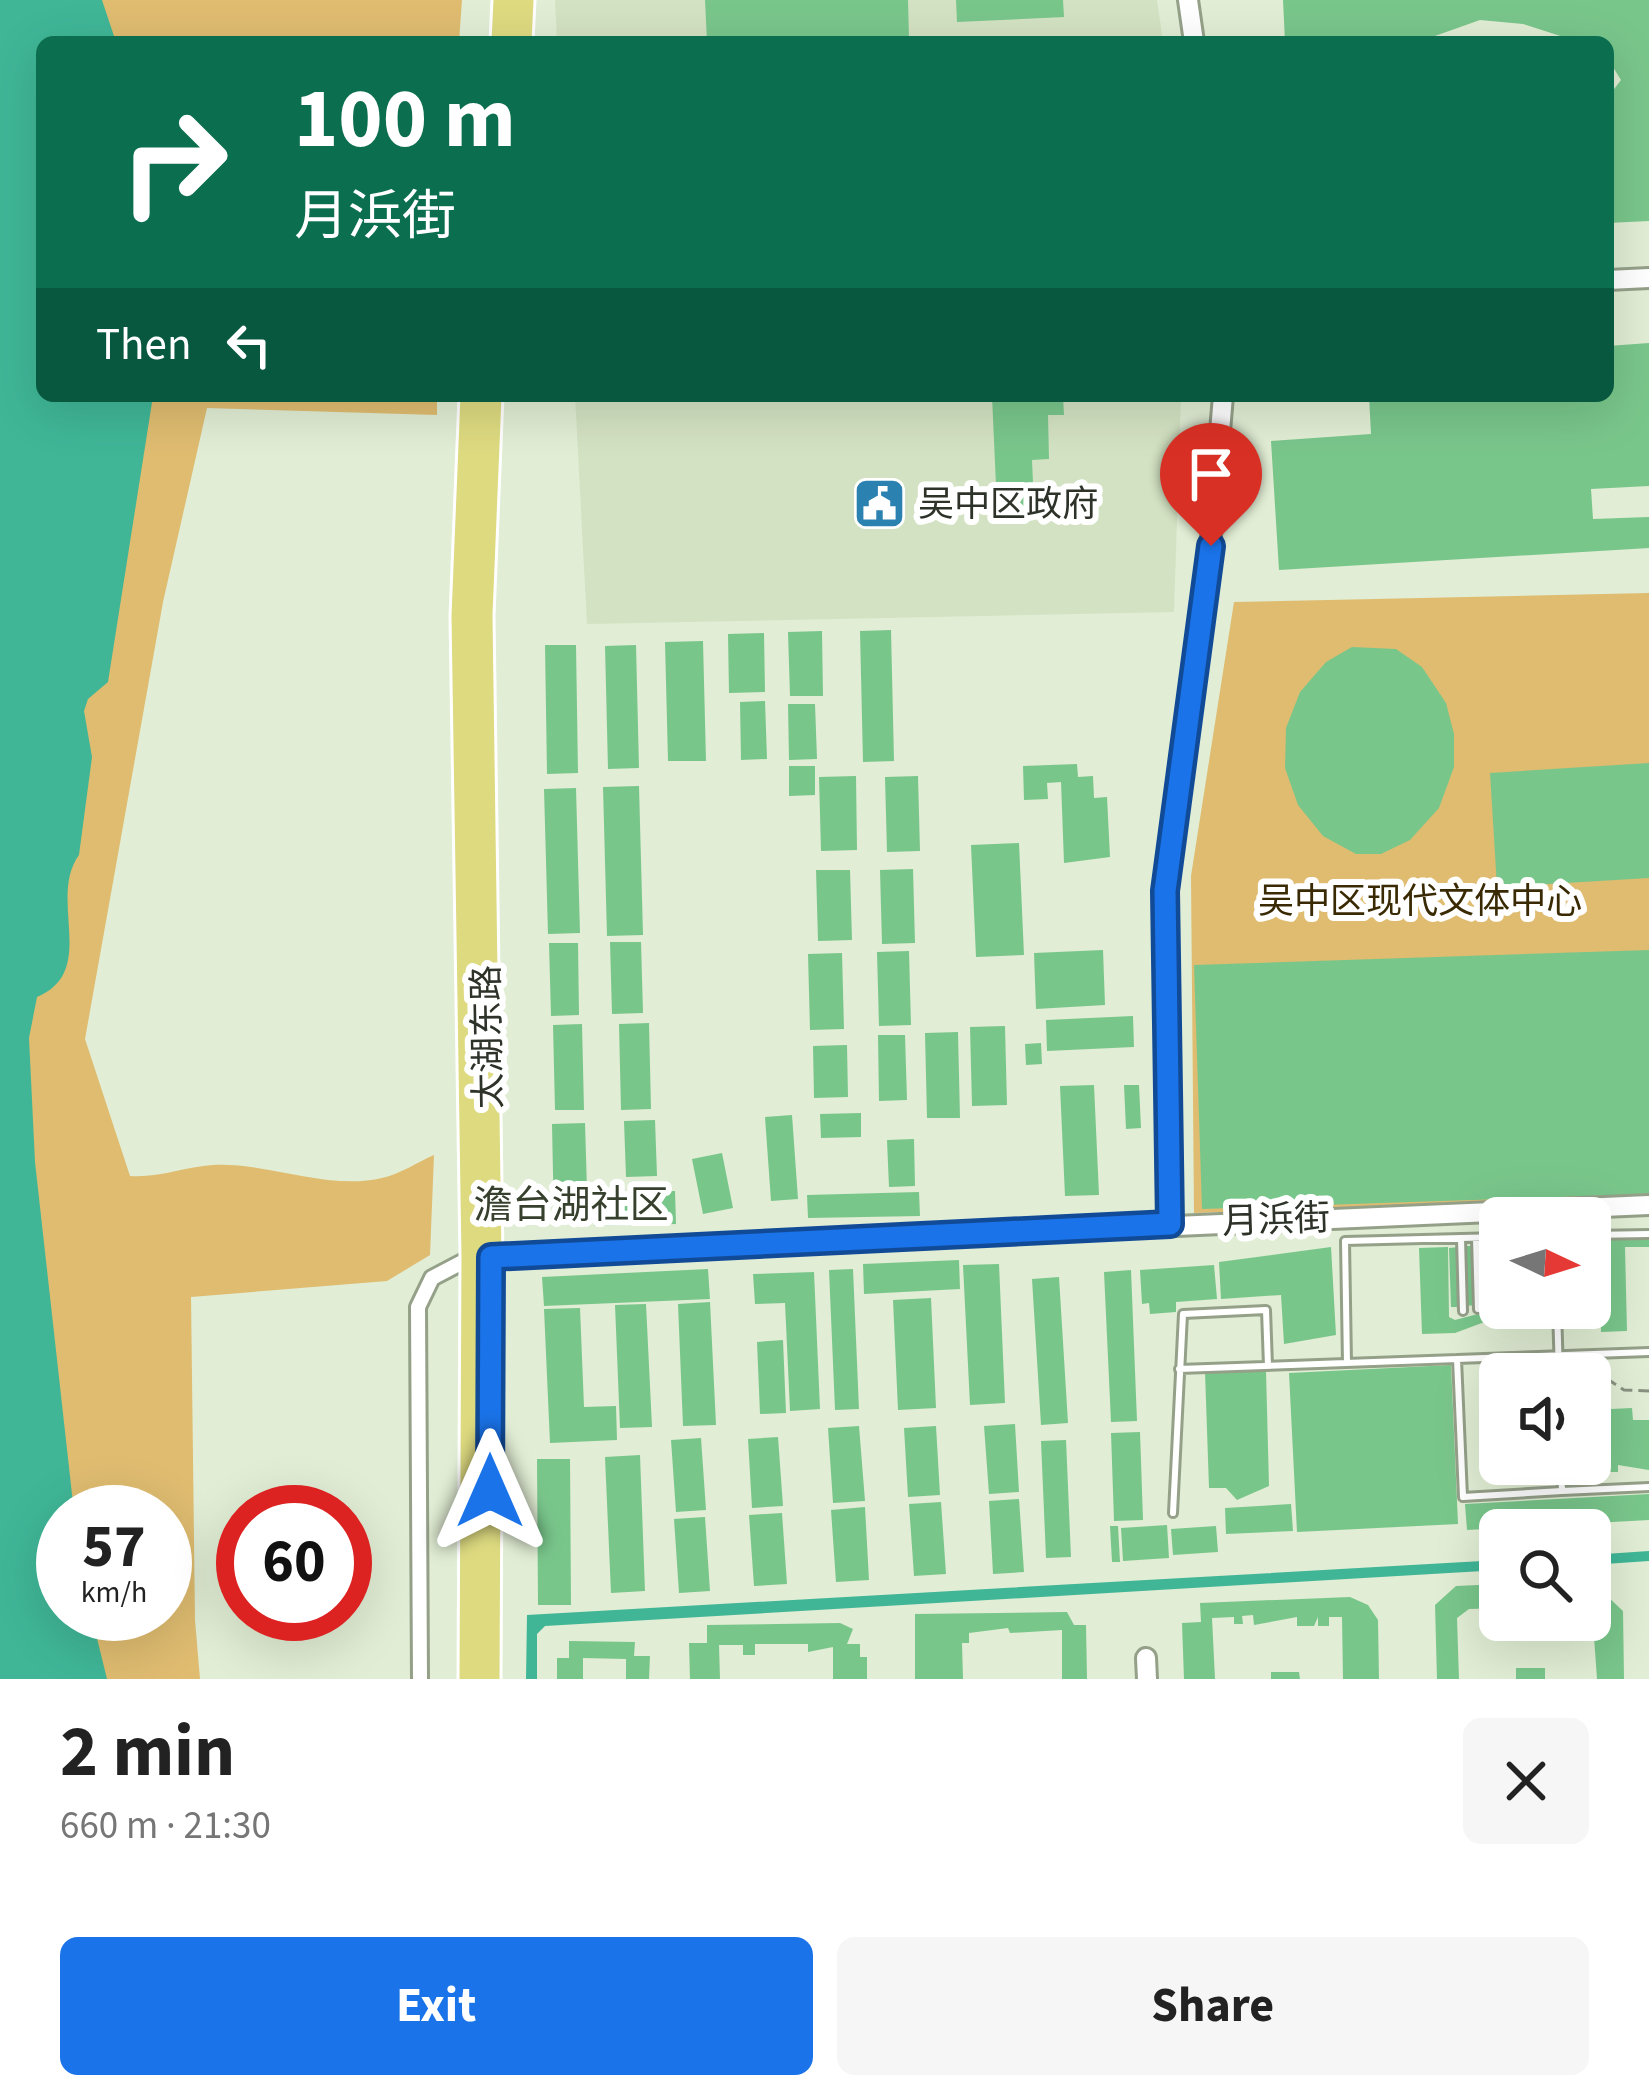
<!DOCTYPE html>
<meta charset="utf-8">
<style>
:root{--surface:#fff;--page:#f6f6f6;--text:#222;--muted:#767676;--accent:#1a73e8}
body{margin:0;font-family:"Source Sans 3","Noto Sans SC",sans-serif;background:var(--page);color:var(--text);height:100vh;display:flex;flex-direction:column;font-size:45px;white-space:nowrap}
*{box-sizing:border-box;margin:0}
p{font-size:39px;color:var(--muted)}
.icon{flex:none;width:66px;height:66px;fill:none;stroke:currentColor;stroke-width:2;stroke-linecap:round;stroke-linejoin:round}
.map{position:relative;height:1679px;overflow:hidden}
.panel{display:flex;flex-direction:column;background:var(--surface);flex:1}
.panel>*{flex:none}
.hud{position:absolute;left:36px;top:36px;width:1578px;height:366px;border-radius:18px;box-shadow:0 12px 48px #0002;background:#0b6e4f;color:#fff;overflow:hidden}
.needle{width:78px;rotate:94deg}
.buttons{position:absolute;left:1479px;top:1197px;display:grid;gap:24px}
.buttons a{display:grid;place-items:center;width:132px;height:132px;border-radius:18px;background:var(--surface);box-shadow:0 12px 48px #0002;font-size:60px}
.speed{position:absolute;left:36px;top:1485px;display:flex;gap:24px;font-size:60px;font-weight:700;text-align:center}
.speed>*{display:grid;place-content:center;width:156px;height:156px;border-radius:50%;background:var(--surface);box-shadow:0 12px 48px #0002;line-height:1}
.speed small{font-size:30px;font-weight:400}
.speed .limit{border:18px solid #d22;background:#fff;color:#111}
.pin{position:absolute;display:grid;place-items:center;width:102px;height:102px;color:#fff;margin:-123px -51px;border-radius:50% 50% 50% 0;rotate:-45deg;box-shadow:0 0 12px #0007}
.pin .icon{rotate:45deg}
.me{position:absolute;width:132px;margin:-66px;rotate:0deg;stroke-linejoin:round;filter:drop-shadow(0 0 9px #0008)}
.turn{display:flex;align-items:center;gap:42px;height:252px;padding:0 60px;font-size:54px}
.turn .icon{width:156px;height:156px;stroke-width:2.5}
.turn b{display:block;font-size:84px;line-height:102px}
.then{display:flex;align-items:center;height:114px;padding:0 60px;background:#0003;gap:24px;font-size:45px}
.round{display:grid;place-items:center;flex:none;width:126px;height:126px;border-radius:18px;background:var(--page)}
.head{display:flex;align-items:center;justify-content:space-between;height:204px;padding:0 60px}
h1{font-size:72px;font-weight:700;line-height:90px}
.primary-button{display:flex;gap:24px;margin-top:auto;padding:24px 60px}
.primary-button a{flex:1;height:138px;border-radius:18px;background:var(--accent);color:#fff;font-size:48px;font-weight:700;line-height:138px;text-align:center}
.primary-button a+a{background:var(--page);color:var(--text)}
.map>svg:first-child{display:block}
</style>
<div class="map">
<svg width="1649" height="1679" viewBox="0 0 1649 1679">
<rect width="100%" height="100%" fill="#e1edd4"/>
<path fill="#d3e2c2" d="M 555,0 L 1157,0 L 1163,42 L 557,42 Z
M 575,396 L 1181,396 L 1174,612 L 587,624 Z"/>
<path fill="#dfbc70" fill-rule="evenodd" d="M 1,0 L 462,0 L 459,42 L 42,42 Z
M 83,396 L 437,396 L 437,415 L 207,408 L 163,602 L 85,1039 L 130,1176 C 159,1178 184,1167 213,1165 C 268,1162 329,1191 382,1178 C 400,1174 418,1162 434,1155 L 430,1255 L 387,1281 L 191,1297 L 195,1620 L 200,1679 L 28,1679 L 0,1105 ZM 63,1512 L 165,1512 L 165,1614 L 63,1614 Z
M 1649,593 L 1649,1197 L 1194,1213 L 1191,876 L 1234,602 Z"/>
<path fill="#40b697" d="M 0,0 L 102,0 L 116,42 L 42,42 L 42,396 L 153,396 L 108,682 L 88,699 L 84,711 L 92,757 L 79,855 C 47,899 99,971 37,997 L 29,1038 L 35,1162 L 74,1512 L 63,1512 L 63,1614 L 91,1614 L 107,1679 L 0,1679 Z
M 1649,1551 L 1649,1561 L 1590,1565 L 1590,1555 Z
M 1500,1560 L 1500,1570 L 545,1626 L 537,1634 L 537,1679 L 526,1679 L 527,1615 Z"/>
<path fill="#79c68b" d="M 705,0 L 908,0 L 909,39 L 707,42 Z
M 956,0 L 1063,0 L 1064,17 L 957,22 Z
M 1283,0 L 1649,0 L 1649,221 L 1608,223 L 1608,97 L 1621,80 L 1608,59 L 1608,42 L 1579,42 L 1523,24 L 1480,20 L 1418,42 L 1285,42 Z
M 1649,343 L 1649,486 L 1591,489 L 1593,519 L 1649,517 L 1649,548 L 1279,570 L 1271,441 L 1371,434 L 1369,396 L 1608,396 L 1608,346 Z
M 992,396 L 1063,396 L 1064,415 L 1048,415 L 1049,459 L 1032,460 L 1034,506 L 997,508 Z
M 891,630 L 894,761 L 863,762 L 860,631 Z
M 822,631 L 823,696 L 790,696 L 788,632 Z
M 764,633 L 765,692 L 729,693 L 728,634 Z
M 703,641 L 706,761 L 668,761 L 665,642 Z
M 545,645 L 576,645 L 578,773 L 547,774 Z
M 636,645 L 639,768 L 608,769 L 605,646 Z
M 1352,647 L 1396,649 L 1422,667 L 1446,703 L 1454,734 L 1454,767 L 1439,808 L 1410,840 L 1381,854 L 1356,854 L 1323,836 L 1298,805 L 1285,768 L 1286,728 L 1300,692 L 1326,662 Z
M 765,701 L 767,759 L 741,760 L 740,702 Z
M 788,704 L 815,704 L 817,759 L 789,760 Z
M 1649,763 L 1649,878 L 1497,887 L 1490,773 Z
M 1077,764 L 1078,777 L 1093,776 L 1094,798 L 1107,797 L 1110,857 L 1064,863 L 1061,782 L 1047,783 L 1048,799 L 1024,800 L 1023,766 Z
M 789,766 L 815,766 L 815,795 L 789,796 Z
M 856,776 L 857,850 L 821,851 L 819,777 Z
M 918,776 L 920,851 L 887,852 L 885,777 Z
M 639,786 L 643,935 L 607,936 L 603,787 Z
M 576,788 L 580,933 L 548,934 L 544,789 Z
M 1019,843 L 1024,955 L 976,957 L 971,845 Z
M 913,869 L 915,943 L 882,944 L 880,870 Z
M 816,870 L 850,870 L 852,940 L 818,941 Z
M 610,942 L 641,942 L 643,1013 L 612,1014 Z
M 549,943 L 578,943 L 579,1015 L 551,1016 Z
M 1103,950 L 1105,1005 L 1036,1009 L 1034,953 Z
M 1649,950 L 1649,1194 L 1202,1209 L 1194,965 Z
M 909,951 L 911,1025 L 879,1026 L 877,952 Z
M 842,953 L 844,1029 L 810,1030 L 808,954 Z
M 1133,1016 L 1134,1047 L 1047,1051 L 1046,1020 Z
M 649,1023 L 651,1109 L 621,1110 L 619,1024 Z
M 582,1024 L 584,1110 L 555,1110 L 553,1025 Z
M 1005,1026 L 1007,1105 L 972,1106 L 970,1027 Z
M 958,1032 L 960,1118 L 927,1118 L 925,1033 Z
M 878,1035 L 905,1035 L 907,1100 L 879,1101 Z
M 1041,1043 L 1042,1064 L 1026,1065 L 1025,1044 Z
M 847,1045 L 848,1097 L 814,1098 L 813,1046 Z
M 1094,1085 L 1099,1195 L 1065,1196 L 1060,1086 Z
M 1124,1085 L 1139,1085 L 1141,1128 L 1126,1129 Z
M 861,1113 L 861,1137 L 821,1138 L 820,1114 Z
M 792,1115 L 798,1199 L 771,1201 L 765,1117 Z
M 655,1120 L 657,1176 L 626,1177 L 624,1121 Z
M 585,1123 L 588,1223 L 554,1224 L 552,1124 Z
M 914,1139 L 915,1186 L 889,1187 L 887,1140 Z
M 722,1153 L 733,1208 L 703,1214 L 692,1159 Z
M 675,1191 L 676,1224 L 594,1226 L 593,1193 Z
M 919,1192 L 920,1216 L 808,1218 L 807,1195 Z
M 1649,1237 L 1649,1247 L 1625,1247 L 1627,1331 L 1601,1332 L 1599,1254 L 1590,1254 L 1590,1245 L 1597,1245 L 1597,1239 Z
M 1479,1244 L 1494,1244 L 1496,1304 L 1481,1305 Z
M 1464,1246 L 1474,1246 L 1476,1305 L 1465,1306 Z
M 1331,1247 L 1336,1335 L 1284,1344 L 1281,1295 L 1221,1299 L 1219,1262 Z
M 1448,1247 L 1449,1317 L 1455,1320 L 1501,1308 L 1548,1308 L 1548,1315 L 1506,1314 L 1455,1333 L 1422,1334 L 1419,1248 Z
M 1459,1247 L 1461,1307 L 1451,1307 L 1449,1248 Z
M 959,1260 L 960,1289 L 864,1294 L 863,1264 Z
M 999,1264 L 1005,1403 L 970,1405 L 963,1265 Z
M 1214,1265 L 1217,1299 L 1176,1302 L 1176,1312 L 1150,1314 L 1149,1303 L 1142,1304 L 1140,1270 Z
M 708,1269 L 710,1299 L 544,1306 L 542,1277 Z
M 853,1269 L 859,1409 L 835,1410 L 829,1270 Z
M 1131,1270 L 1137,1421 L 1111,1422 L 1104,1272 Z
M 814,1272 L 820,1409 L 790,1411 L 785,1303 L 755,1304 L 753,1274 Z
M 1059,1277 L 1068,1423 L 1041,1425 L 1032,1279 Z
M 931,1298 L 936,1408 L 898,1410 L 893,1300 Z
M 710,1302 L 716,1425 L 683,1426 L 678,1304 Z
M 646,1304 L 652,1427 L 620,1428 L 615,1305 Z
M 580,1308 L 584,1407 L 616,1406 L 617,1440 L 550,1443 L 544,1309 Z
M 783,1340 L 786,1413 L 760,1414 L 757,1342 Z
M 1451,1365 L 1458,1524 L 1297,1532 L 1289,1373 Z
M 1266,1371 L 1269,1486 L 1237,1500 L 1226,1488 L 1209,1488 L 1205,1372 Z
M 1632,1408 L 1633,1420 L 1649,1420 L 1649,1470 L 1618,1465 L 1618,1472 L 1604,1472 L 1603,1455 L 1590,1455 L 1593,1421 L 1611,1409 Z
M 1015,1424 L 1019,1492 L 989,1494 L 984,1426 Z
M 859,1426 L 865,1501 L 833,1503 L 828,1428 Z
M 936,1426 L 940,1495 L 908,1497 L 904,1428 Z
M 1140,1432 L 1143,1520 L 1114,1521 L 1111,1433 Z
M 778,1437 L 783,1506 L 752,1508 L 748,1439 Z
M 701,1438 L 706,1510 L 676,1512 L 671,1440 Z
M 1066,1440 L 1071,1557 L 1046,1558 L 1041,1441 Z
M 640,1455 L 645,1591 L 611,1593 L 605,1457 Z
M 537,1459 L 570,1459 L 571,1605 L 538,1605 Z
M 1649,1494 L 1649,1520 L 1467,1530 L 1465,1504 Z
M 1019,1499 L 1024,1572 L 993,1574 L 989,1501 Z
M 941,1502 L 946,1574 L 914,1576 L 909,1504 Z
M 1291,1504 L 1293,1531 L 1226,1534 L 1225,1508 Z
M 865,1507 L 869,1580 L 836,1582 L 831,1510 Z
M 782,1513 L 787,1584 L 754,1586 L 749,1515 Z
M 705,1517 L 710,1591 L 679,1593 L 674,1519 Z
M 1167,1525 L 1169,1558 L 1123,1561 L 1121,1528 Z
M 1110,1526 L 1118,1526 L 1120,1562 L 1112,1562 Z
M 1216,1526 L 1218,1552 L 1173,1555 L 1171,1529 Z
M 1590,1580 L 1623,1611 L 1624,1679 L 1597,1679 Z
M 1500,1584 L 1500,1608 L 1469,1609 L 1457,1618 L 1459,1679 L 1437,1679 L 1435,1605 L 1456,1586 Z
M 1350,1597 L 1368,1605 L 1378,1620 L 1379,1679 L 1343,1679 L 1342,1617 L 1329,1617 L 1329,1626 L 1318,1626 L 1318,1617 L 1314,1626 L 1297,1626 L 1297,1617 L 1254,1625 L 1253,1615 L 1242,1616 L 1243,1624 L 1234,1624 L 1234,1617 L 1212,1618 L 1215,1679 L 1184,1679 L 1182,1623 L 1201,1622 L 1200,1603 Z
M 1067,1612 L 1074,1625 L 1086,1625 L 1087,1679 L 1062,1679 L 1062,1630 L 1010,1633 L 1008,1628 L 969,1633 L 969,1643 L 962,1643 L 963,1679 L 915,1679 L 915,1614 Z
M 840,1623 L 853,1629 L 847,1644 L 860,1644 L 860,1657 L 867,1657 L 867,1679 L 833,1679 L 833,1647 L 808,1652 L 808,1644 L 755,1644 L 755,1655 L 743,1655 L 743,1645 L 719,1645 L 720,1679 L 690,1679 L 689,1643 L 707,1643 L 707,1625 Z
M 569,1641 L 635,1642 L 634,1656 L 650,1656 L 649,1679 L 626,1679 L 626,1659 L 583,1658 L 583,1679 L 557,1679 L 557,1658 L 569,1658 Z
M 1516,1668 L 1545,1668 L 1545,1679 L 1516,1679 Z
M 1271,1672 L 1299,1672 L 1300,1679 L 1271,1679 Z"/>
<g fill="none" stroke-linecap="round" stroke-linejoin="round">
<defs>
<path id="lane" d="M 1590,1235 L 1649,1234
M 1499,1237 L 1500,1305
M 1461,1238 L 1463,1311
M 1476,1238 L 1478,1309
M 1557,1308 L 1559,1374
M 1457,1359 L 1463,1497 L 1562,1491
M 1347,1363 L 1345,1241 L 1500,1237
M 1179,1369 L 1649,1352
M 1561,1464 L 1562,1491 L 1649,1487
M 1173,1513 L 1183,1314 L 1266,1310 L 1268,1366"/>
<path id="street" d="M 420,1679 L 418,1307 L 432,1278 L 472,1257"/>
<path id="secondary" d="M 1188,0 L 1194,42
M 1608,280 L 1649,278
M 1170,1224 L 1165,891 L 1207,583 L 1223,396
M 479,1257 L 1649,1205
M 1146,1658 L 1147,1679"/>
<path id="primary" d="M 502,42 L 504,0
M 521,42 L 523,0
M 470,1679 L 472,1257 L 462,616 L 471,396
M 489,1679 L 491,1257 L 482,615 L 491,396"/>
</defs>
<use href="#lane" stroke="#95a089" stroke-width="12"/>
<use href="#street" stroke="#95a089" stroke-width="20"/>
<use href="#secondary" stroke="#95a089" stroke-width="24"/>
<use href="#primary" stroke="#fff" stroke-width="27"/>
<path stroke="#899180" stroke-width="3" stroke-dasharray="12 6" stroke-linecap="butt" d="M 1591,1368 L 1624,1390 L 1649,1391"/>
<use href="#lane" stroke="#fff" stroke-width="6"/>
<use href="#street" stroke="#fff" stroke-width="14"/>
<use href="#secondary" stroke="#fff" stroke-width="18"/>
<use href="#primary" stroke="#ddda80" stroke-width="21"/>
</g>
<g fill="none" stroke-linecap="round" stroke-linejoin="round">
<defs>
<path id="route" d="M 490,1491 L 491,1257 L 1170,1224 L 1165,891 L 1211,546"/>
</defs>
<use href="#route" stroke="#114b97" stroke-width="30"/>
<use href="#route" stroke="#1a73e8" stroke-width="21"/>
</g>
<defs>
<symbol id="civic-square" viewBox="-11 -11 22 22"><rect x="-9" y="-9" width="18" height="18" rx="4" fill="#2b81b0" stroke="#fff"/><path d="M-.6-6.5H3V-4.5H.6V-3L4-1V1h2V6H-6V1h2V-1L-.6-3ZM-1.2 2.5V6h2.4V2.5Z" fill="#fff"/></symbol>
</defs>
<g fill-rule="evenodd">
<use href="#civic-square" x="850" y="474" width="59" height="59"/>
</g>
<g text-anchor="middle" dominant-baseline="central" stroke-width="12" stroke-linejoin="round" paint-order="stroke">
<g font-size="36" fill="#2e332a" stroke="#fff" text-anchor="start">
<text x="918" y="504">吴中区政府</text>
</g>
<g font-size="36" fill="#3a2a03" stroke="#fff">
<text x="1420" y="901">吴中区现代文体中心</text>
</g>
<g font-size="36" fill="#2e332a" stroke="#fff">
<text transform="translate(488 1037) rotate(-91)">太湖东路</text>
<text transform="translate(1276 1220) rotate(-2)">月浜街</text>
</g>
<g font-size="39" fill="#36402c" stroke="#fff">
<text x="571" y="1206">澹台湖社区</text>
</g>
</g>
</svg>
<div class="buttons">
<a><svg class="needle" viewBox="-14 -14 28 28"><path d="M0-13l5 13h-10z" fill="#e53935"/><path d="M0 13l5-13h-10z" fill="#767676"/></svg></a>
<a><svg class="icon" aria-label="sound" viewBox="0 0 24 24"><path d="M4 9h4l5-4v14l-5-4H4zM17 9q2 3 0 6"/></svg></a>
<a><svg class="icon" aria-label="search" viewBox="0 0 24 24"><circle cx="10" cy="10" r="6"/><path d="M15 15l6 6"/></svg></a>
</div>
<div class="speed"><div>57<small>km/h</small></div><div class="limit">60</div></div>
<div class="pin" style="left:1211px;top:546px;background:#d93025"><svg class="icon" aria-label="arrive" viewBox="0 0 24 24"><path d="M6 21V4h12l-3 4 3 4H6"/></svg></div>
<svg class="me" style="left:490px;top:1491px" viewBox="-20 -20 40 40"><path d="M0-17L14 15 0 8-14 15z" fill="#1a73e8" stroke="#fff" stroke-width="4"/></svg>
<div class="hud">
<div class="turn"><svg class="icon" aria-label="right" viewBox="0 0 24 24"><path d="M7 20v-9h11M14 6l5 5-5 5"/></svg><div><b>100 m</b>月浜街</div></div>
<div class="then">Then<svg class="icon" aria-label="left" viewBox="0 0 24 24"><path d="M17 20v-9H6M10 6l-5 5 5 5"/></svg></div>
</div>
</div>
<section class="panel">
<div class="head"><div><h1>2 min</h1><p>660 m · 21:30</p></div><a class="round"><svg class="icon" aria-label="close" viewBox="0 0 24 24"><path d="M6 6l12 12M18 6L6 18"/></svg></a></div>
<div class="primary-button"><a>Exit</a><a>Share</a></div>
</section>
